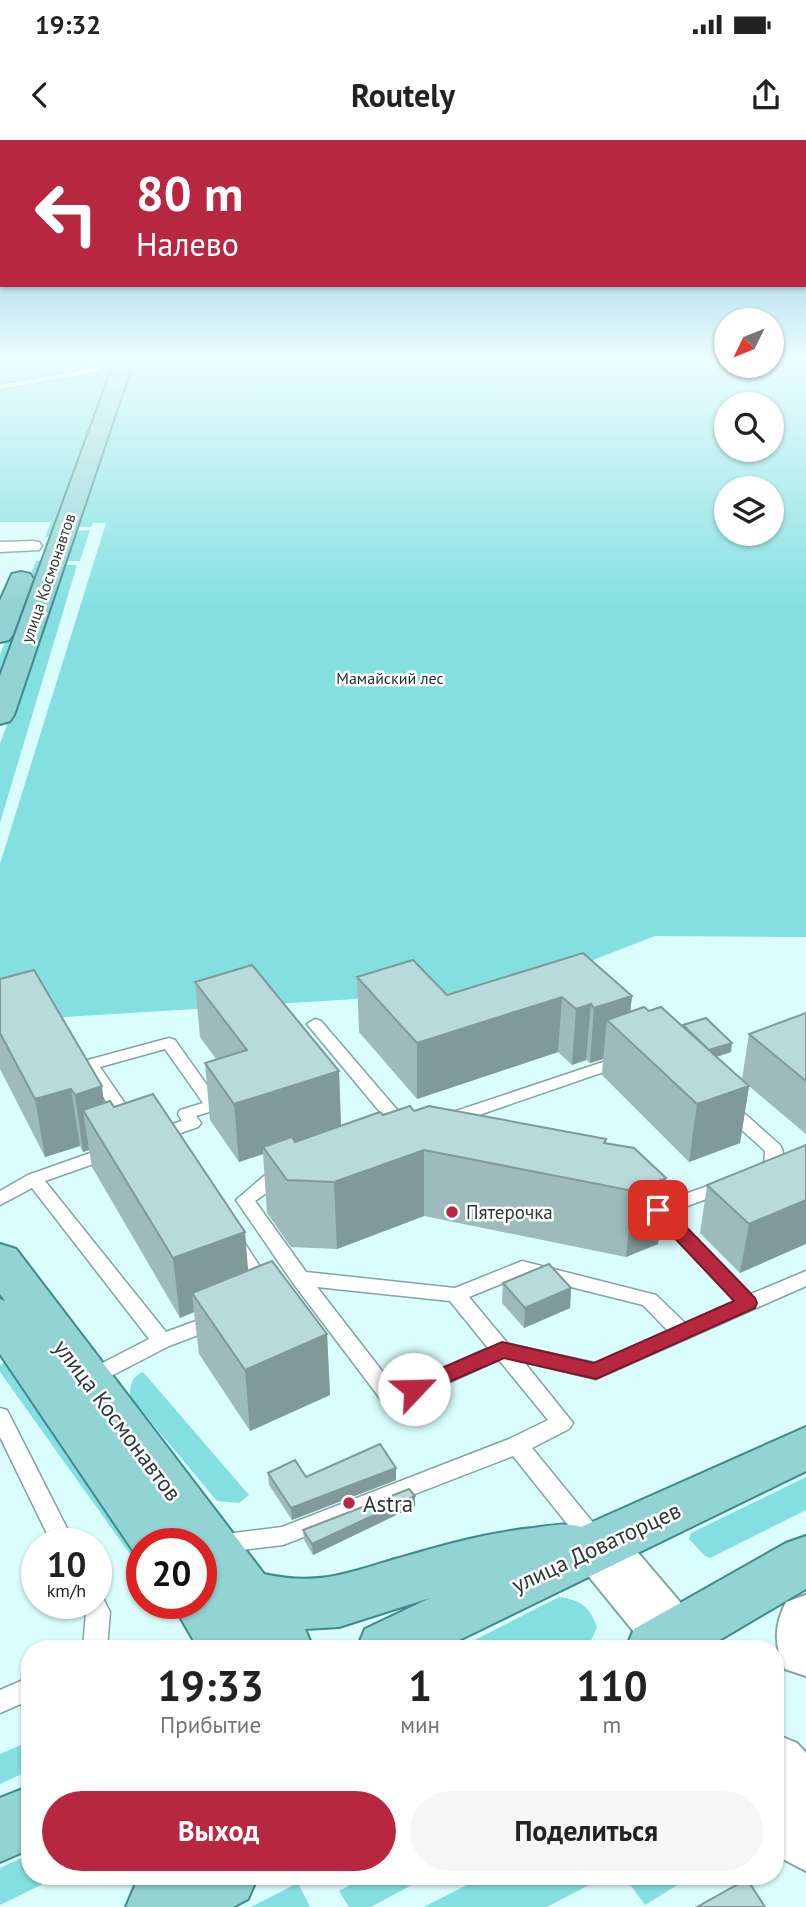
<!DOCTYPE html>
<html lang="ru">
<meta charset="utf-8">
<style>
:root{--surface:#fff;--page:#f6f6f6;--text:#222;--muted:#767676;--accent:#b82740}
body{margin:0;font-family:"PT Sans",sans-serif;background:var(--page);color:var(--text);height:100vh;display:flex;flex-direction:column;font-size:26px;white-space:nowrap}
*{box-sizing:border-box;margin:0}
p{font-size:23px;color:var(--muted)}
.icon{flex:none;width:38px;height:38px;fill:none;stroke:currentColor;stroke-width:2;stroke-linecap:round;stroke-linejoin:round}
.map{position:relative;flex:1;overflow:hidden}
.side{position:absolute;left:21px;top:1500px;width:763px;height:245px;display:flex;flex-direction:column;background:var(--surface);border-radius:28px;box-shadow:0 2px 5px #0004}
.side>*{flex:none}
.banner{position:absolute;left:0px;top:0px;width:807px;height:147px;box-shadow:0 2px 5px #0004;background:#b82740;color:#fff;overflow:hidden}
.needle{width:46px;rotate:227deg}
.buttons{position:absolute;left:714px;top:168px;display:grid;gap:14px}
.buttons a{display:grid;place-items:center;width:70px;height:70px;border-radius:50%;background:var(--surface);box-shadow:0 2px 5px #0004;font-size:35px}
.speed{position:absolute;left:21px;top:1388px;display:flex;gap:14px;font-size:35px;font-weight:700;text-align:center}
.speed>*{display:grid;place-content:center;width:91px;height:91px;border-radius:50%;background:var(--surface);box-shadow:0 2px 5px #0004;line-height:1}
.speed small{font-size:18px;font-weight:400}
.speed .limit{border:10px solid #d22;background:#fff;color:#111}
.pin{position:absolute;display:grid;place-items:center;width:60px;height:60px;color:#fff;margin:-30px;border-radius:14px;box-shadow:0 4px 10px #0006}
.me{position:absolute;width:77px;margin:-38px;rotate:66deg;stroke-linejoin:round;filter:drop-shadow(0 0 5px #0008)}
.turn{display:flex;align-items:center;gap:24px;height:147px;padding:0 21px;font-size:32px}
.turn .icon{width:91px;height:91px;stroke-width:2.5}
.turn b{display:block;font-size:49px;line-height:60px}
.eta{display:flex;justify-content:space-evenly;align-items:center;height:119px;text-align:center}
.eta b{font-size:42px;font-weight:600;line-height:49px}
.cta{display:flex;gap:14px;margin-top:auto;padding:14px 21px}
.cta a{flex:1;height:80px;border-radius:42px;background:var(--accent);color:#fff;font-size:28px;font-weight:600;line-height:80px;text-align:center}
.cta a+a{background:var(--page);color:var(--text)}
.status{display:flex;justify-content:space-between;align-items:center;height:49px;padding:0 35px;background:var(--surface);direction:ltr}
.status svg{height:19px;fill:currentColor}
header{display:flex;justify-content:space-between;align-items:center;height:91px;padding:0 21px;background:var(--surface);font-size:32px;font-weight:600}
.map>svg:first-child{display:block}
</style>
<div class="status"><b>19:32</b><svg viewBox="0 0 49 12"><path d="M0 12V9h3v3zM5 12V6h3v6zM10 12V3h3v9zM15 12V0h3v12zM26 1h20v11H26zM47 4h2v5h-2z"/></svg></div>
<header><svg class="icon" aria-label="back" viewBox="0 0 24 24"><path d="M15 5l-7 7 7 7"/></svg>Routely<svg class="icon" aria-label="share" viewBox="0 0 24 24"><path d="M12 15V3M7 8l5-5 5 5M5 13v7h14v-7"/></svg></header>
<div class="map">
<svg width="806" height="1767" viewBox="0 0 806 1767">
<rect width="100%" height="100%" fill="#dafdfd"/>
<path fill="#84dfe1" fill-rule="evenodd" d="M 0,221 L 726,221 L 726,226 L 772,226 L 772,221 L 806,221 L 806,797 L 655,796 L 518,849 L 0,881 L 0,724 L 106,383 L 93,383 L 91,387 L 75,387 L 45,398 L 51,382 L 0,382 ZM 726,264 L 772,264 L 772,310 L 726,310 ZM 726,348 L 772,348 L 772,394 L 726,394 Z
M 90,390 L 80,421 L 63,421 L 74,391 Z
M 43,420 L 0,546 L 0,515 L 36,421 Z
M 63,425 L 77,425 L 0,683 L 0,604 Z
M 9,1220 L 142,1403 L 142,1431 L 0,1232 L 0,1225 Z
M 143,1232 L 249,1355 L 239,1363 L 217,1361 L 130,1257 C 130,1245 132,1236 143,1232 Z
M 806,1337 L 806,1370 L 710,1418 L 705,1416 L 689,1399 L 691,1393 Z
M 559,1457 C 581,1460 590,1467 597,1487 L 589,1505 L 582,1508 L 459,1508 Z
M 30,1601 L 30,1630 L 0,1644 L 0,1614 Z
M 30,1714 L 30,1736 L 59,1736 L 0,1765 L 0,1728 Z
M 368,1736 L 428,1736 L 371,1767 L 349,1767 L 339,1751 Z
M 484,1736 L 606,1736 L 547,1767 L 424,1767 Z
M 624,1736 L 692,1736 L 645,1765 Z
M 298,1743 L 310,1767 L 251,1767 Z"/>
<g fill="none" stroke-linecap="round" stroke-linejoin="round">
<defs>
<path id="service" d="M 99,227 L 102,231 L 0,249 L 0,245 Z
M 315,879 L 321,881 L 405,979 L 408,983 L 404,994 L 392,994 L 390,984 L 307,884 Z
M 169,898 L 175,900 L 221,965 L 219,969 L 196,976 L 201,983 L 198,987 L 172,996 L 171,1002 L 165,1004 L 159,1002 L 153,993 L 156,989 L 182,981 L 178,974 L 180,970 L 203,963 L 165,909 L 100,927 L 137,981 L 128,986 L 122,985 L 82,925 L 84,921 Z
M 621,916 L 627,918 L 629,921 L 627,924 L 453,984 L 447,985 L 438,980 L 441,976 Z
M 730,965 L 736,966 L 780,1005 C 785,1012 784,1026 779,1033 L 763,1038 L 757,1036 L 754,1032 L 757,1028 L 764,1026 L 765,1011 L 724,974 L 722,970 L 724,966 Z
M 110,1006 L 116,1008 L 119,1012 L 116,1016 L 45,1041 L 166,1192 L 215,1174 L 222,1176 L 225,1181 L 222,1186 L 169,1206 L 90,1247 L 83,1245 L 80,1239 L 83,1233 L 149,1199 L 32,1048 L 0,1065 L 0,1051 L 28,1035 Z
M 283,1029 L 289,1031 L 292,1035 L 255,1061 L 306,1132 L 455,1148 L 522,1121 L 656,1155 L 685,1183 L 735,1161 L 643,1063 L 646,1059 L 652,1057 L 662,1062 L 725,1040 L 731,1042 L 734,1046 L 731,1050 L 671,1072 L 751,1154 L 806,1131 L 806,1146 L 596,1239 L 524,1222 L 573,1283 L 569,1289 L 532,1308 L 604,1396 L 607,1403 L 604,1410 L 596,1413 L 588,1410 L 513,1316 L 283,1405 L 217,1413 L 209,1410 L 206,1403 L 209,1396 L 282,1387 L 509,1299 L 548,1280 L 499,1220 L 399,1265 L 392,1267 L 385,1265 L 293,1143 L 236,1060 L 264,1036 ZM 523,1135 L 643,1165 L 668,1191 L 595,1223 L 508,1204 L 469,1157 ZM 317,1147 L 450,1161 L 488,1208 L 396,1249 Z
M 235,1098 L 242,1099 L 270,1142 L 273,1147 L 270,1152 L 263,1154 L 256,1152 L 228,1109 L 226,1104 L 228,1099 Z
M 0,1268 L 7,1270 L 75,1404 L 52,1404 L 0,1297 Z
M 96,1454 L 102,1456 L 110,1472 L 107,1508 L 83,1508 L 86,1472 L 82,1463 L 96,1463 Z
M 30,1537 L 30,1560 L 0,1573 L 0,1550 Z"/>
<path id="minor" d="M 33,401 L 39,402 L 42,406 L 39,410 L 0,412 L 0,402 Z"/>
<path id="tertiary" d="M 597,1382 L 617,1388 L 703,1489 L 711,1508 L 647,1508 L 577,1422 L 569,1405 L 577,1388 Z
M 806,1455 L 806,1536 L 785,1529 C 774,1505 774,1486 786,1462 Z
M 775,1594 L 797,1603 L 806,1613 L 806,1731 L 775,1715 Z"/>
<path id="primary" d="M 115,221 L 133,221 L 14,575 L 10,581 L 0,584 L 0,536 Z
M 21,432 L 30,434 L 33,439 L 13,494 L 9,500 L 0,502 L 0,461 L 12,434 Z
M 0,1104 L 16,1109 L 264,1434 C 323,1447 351,1431 406,1416 C 447,1404 491,1392 533,1388 C 549,1386 565,1382 581,1387 L 806,1287 L 806,1331 L 443,1508 L 357,1508 L 365,1489 L 430,1458 L 339,1487 L 305,1489 L 313,1508 L 198,1508 L 172,1463 L 201,1463 L 201,1404 L 142,1404 L 140,1421 L 0,1214 L 0,1159 L 5,1161 L 0,1154 Z
M 806,1396 L 806,1449 L 706,1508 L 626,1508 L 634,1489 L 786,1403 Z
M 30,1646 L 30,1709 L 0,1722 L 0,1658 Z
M 152,1736 L 258,1736 L 248,1759 L 233,1767 L 126,1767 L 136,1743 Z"/>
</defs>
<use href="#service" stroke="#83a4a5" stroke-width="3"/>
<use href="#minor" stroke="#83a4a5" stroke-width="3"/>
<use href="#tertiary" stroke="#83a4a5" stroke-width="4"/>
<use href="#primary" stroke="#3f8a8c" stroke-width="4"/>
<use href="#service" fill="#fff" fill-rule="evenodd"/>
<use href="#minor" fill="#fff" fill-rule="evenodd"/>
<use href="#tertiary" fill="#fff" fill-rule="evenodd"/>
<use href="#primary" fill="#92d3d4" fill-rule="evenodd"/>
</g>
<path fill="#9dbbbb" d="M 357,837 L 447,855 L 632,856 L 630,872 L 649,871 L 683,887 L 683,885 L 731,912 L 717,917 L 742,939 L 749,894 L 806,873 L 806,994 L 749,946 L 740,1003 L 689,1022 L 602,935 L 603,919 L 590,923 L 586,920 L 572,925 L 558,912 L 417,959 L 359,892 Z
M 0,839 L 104,963 L 114,967 L 248,1131 L 327,1194 L 330,1255 L 250,1291 L 199,1214 L 194,1172 L 180,1178 L 92,1027 L 89,1010 L 83,1012 L 80,1006 L 45,1017 L 0,929 Z
M 195,842 L 339,931 L 341,986 L 383,975 L 414,971 L 606,999 L 606,1003 L 666,1038 L 658,1104 L 626,1117 L 424,1076 L 337,1109 L 291,1107 L 267,1073 L 263,1014 L 239,1022 L 210,980 L 205,923 L 216,919 L 200,897 Z
M 806,1005 L 740,1133 L 700,1093 L 707,1045 Z
M 503,1143 L 571,1148 L 570,1168 L 524,1188 L 502,1163 Z
M 268,1333 L 306,1337 L 396,1340 L 292,1380 L 269,1345 Z
M 415,1356 L 415,1366 L 313,1415 L 304,1400 L 303,1390 Z"/>
<path fill="#809999" d="M 632,856 L 627,899 L 607,880 L 603,919 L 590,923 L 594,868 Z
M 562,857 L 558,912 L 417,959 L 417,903 Z
M 591,864 L 586,920 L 572,925 L 576,869 Z
M 732,903 L 731,912 L 708,919 L 709,910 Z
M 339,931 L 341,988 L 267,1012 L 263,1007 L 263,1014 L 239,1022 L 234,964 Z
M 102,946 L 109,1003 L 83,970 L 89,1010 L 83,1012 L 75,955 Z
M 749,946 L 740,1003 L 689,1022 L 697,964 Z
M 71,949 L 80,1006 L 45,1017 L 35,959 Z
M 424,1010 L 424,1076 L 337,1109 L 334,1042 Z
M 666,1038 L 658,1104 L 626,1117 L 633,1051 Z
M 806,1060 L 806,1104 L 740,1133 L 749,1084 Z
M 245,1092 L 250,1152 L 192,1153 L 194,1172 L 180,1178 L 173,1118 Z
M 571,1148 L 570,1168 L 524,1188 L 525,1168 Z
M 327,1194 L 330,1255 L 250,1291 L 245,1230 Z
M 396,1328 L 396,1340 L 292,1380 L 291,1368 Z
M 415,1356 L 415,1366 L 313,1415 L 312,1404 Z"/>
<path fill="#b7dada" stroke="#809999" stroke-width="2" d="M 583,813 L 632,856 L 594,868 L 591,864 L 576,869 L 562,857 L 417,903 L 357,837 L 413,820 L 447,855 Z
M 252,825 L 339,931 L 234,964 L 205,923 L 247,910 L 195,842 Z
M 34,830 L 102,946 L 75,955 L 71,949 L 35,959 L 0,893 L 0,839 Z
M 644,867 L 649,871 L 661,867 L 749,946 L 697,964 L 607,880 Z
M 806,873 L 806,941 L 749,894 Z
M 706,878 L 732,903 L 709,910 L 683,885 Z
M 153,954 L 245,1092 L 173,1118 L 83,970 L 110,961 L 114,967 Z
M 410,966 L 414,971 L 429,966 L 606,999 L 604,1003 L 634,1008 L 666,1038 L 633,1051 L 424,1010 L 334,1042 L 287,1040 L 263,1007 L 292,997 L 295,1002 L 380,972 L 383,975 Z
M 806,1005 L 806,1060 L 749,1084 L 707,1045 Z
M 272,1121 L 327,1194 L 245,1230 L 192,1153 Z
M 549,1124 L 571,1148 L 525,1168 L 503,1143 Z
M 380,1304 L 396,1328 L 291,1368 L 268,1333 L 295,1320 L 306,1337 Z
M 409,1349 L 415,1356 L 312,1404 L 303,1390 Z
M 747,1739 L 765,1767 L 697,1767 Z"/>
<linearGradient id="sky" x2="0" y2="1"><stop stop-color="#5eb2d3"/><stop offset="0.47" stop-color="#eefefe"/><stop offset="1" stop-color="#eefefe" stop-opacity="0"/></linearGradient>
<rect width="806" height="468" fill="url(#sky)"/>
<path fill="#b82740" stroke="#78192a" stroke-width="2" d="M 658,1064 L 665,1065 L 755,1158 L 757,1163 L 755,1168 L 596,1239 L 504,1218 L 421,1254 L 414,1257 L 407,1254 L 404,1249 L 407,1243 L 502,1202 L 594,1223 L 734,1161 L 652,1074 L 649,1070 L 652,1065 Z"/>
<g fill="#b82740" stroke="#fff" stroke-width="2.5">
<circle cx="452" cy="1072" r="7"/>
<circle cx="349" cy="1363" r="7"/>
</g>
<g text-anchor="middle" dominant-baseline="central" stroke-width="5" stroke-linejoin="round" paint-order="stroke">
<g font-size="16" fill="#2b3939" stroke="#fff">
<text transform="translate(48 438) rotate(-71)">улица Космонавтов</text>
</g>
<g font-size="16" fill="#1a2f2f" stroke="#fff">
<text x="390" y="538">Мамайский лес</text>
</g>
<g font-size="19" fill="#2b3939" stroke="#fff" text-anchor="start">
<text x="466" y="1072">Пятерочка</text>
</g>
<g font-size="23" fill="#2b3939" stroke="#fff">
<text transform="translate(118 1280) rotate(53)">улица Космонавтов</text>
<text transform="translate(596 1407) rotate(-25)">улица Доваторцев</text>
</g>
<g font-size="23" fill="#2b3939" stroke="#fff" text-anchor="start">
<text x="363" y="1363">Astra</text>
</g>
</g>
</svg>
<div class="buttons">
<a><svg class="needle" viewBox="-14 -14 28 28"><path d="M0-13l5 13h-10z" fill="#e53935"/><path d="M0 13l5-13h-10z" fill="#767676"/></svg></a>
<a><svg class="icon" aria-label="search" viewBox="0 0 24 24"><circle cx="10" cy="10" r="6"/><path d="M15 15l6 6"/></svg></a>
<a><svg class="icon" aria-label="layers" viewBox="0 0 24 24"><path d="M12 4l9 5-9 5-9-5zM3 14l9 5 9-5"/></svg></a>
</div>
<div class="speed"><div>10<small>km/h</small></div><div class="limit">20</div></div>
<div class="pin" style="left:658px;top:1070px;background:#d93025"><svg class="icon" aria-label="arrive" viewBox="0 0 24 24"><path d="M6 21V4h12l-3 4 3 4H6"/></svg></div>
<svg class="me" style="left:414px;top:1249px" viewBox="-20 -20 40 40"><circle r="19" fill="#fff"/><path d="M0-13L10 11 0 6-10 11z" fill="#b82740"/></svg>
<div class="banner">
<div class="turn"><svg class="icon" aria-label="left" viewBox="0 0 24 24"><path d="M17 20v-9H6M10 6l-5 5 5 5"/></svg><div><b>80 m</b>Налево</div></div>
</div>
<section class="side">
<div class="eta">
<div><b>19:33</b><p>Прибытие</p></div>
<div><b>1</b><p>мин</p></div>
<div><b>110</b><p>m</p></div>
</div>
<div class="cta"><a>Выход</a><a>Поделиться</a></div>
</section>
</div>
